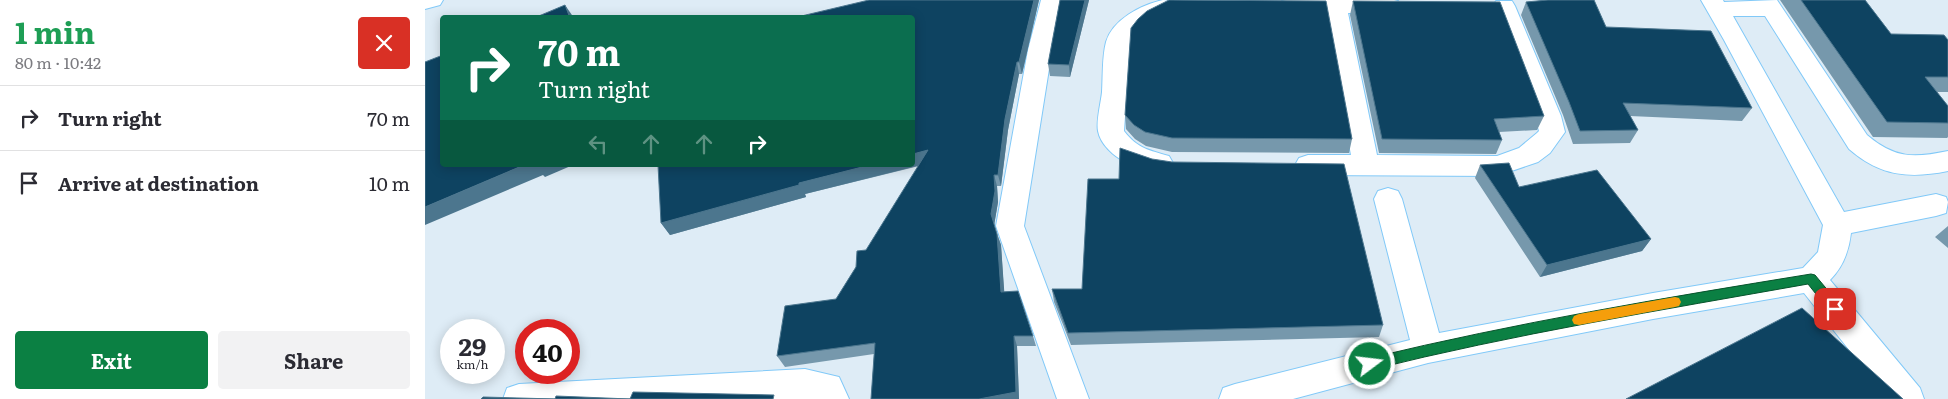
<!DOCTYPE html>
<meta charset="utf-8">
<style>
:root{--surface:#fff;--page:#f2f2f3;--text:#2b2b33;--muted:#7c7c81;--line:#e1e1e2;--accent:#0b8043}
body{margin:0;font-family:Literata,serif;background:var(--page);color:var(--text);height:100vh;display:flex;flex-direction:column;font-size:19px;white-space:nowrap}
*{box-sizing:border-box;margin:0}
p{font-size:16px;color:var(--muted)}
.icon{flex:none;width:28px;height:28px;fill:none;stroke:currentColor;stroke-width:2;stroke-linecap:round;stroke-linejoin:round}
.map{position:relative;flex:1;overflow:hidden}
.panel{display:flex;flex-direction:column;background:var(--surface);width:425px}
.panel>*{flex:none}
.banner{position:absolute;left:15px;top:15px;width:475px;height:152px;border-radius:5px;box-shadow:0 2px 12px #0003;background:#0b6e4f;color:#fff;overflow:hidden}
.speed{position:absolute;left:15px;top:319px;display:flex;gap:10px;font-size:25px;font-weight:700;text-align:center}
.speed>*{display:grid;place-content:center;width:65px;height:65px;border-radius:50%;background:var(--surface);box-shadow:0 2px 12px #0003;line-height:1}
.speed small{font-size:12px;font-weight:400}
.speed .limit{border:8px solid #d22;background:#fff;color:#111}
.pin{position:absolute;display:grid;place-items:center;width:42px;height:42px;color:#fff;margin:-21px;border-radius:10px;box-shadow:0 2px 8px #0006}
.me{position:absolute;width:55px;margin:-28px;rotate:75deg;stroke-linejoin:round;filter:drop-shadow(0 0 4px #0008)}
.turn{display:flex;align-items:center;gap:18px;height:105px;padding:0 15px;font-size:22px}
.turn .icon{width:65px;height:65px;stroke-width:2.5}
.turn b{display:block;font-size:35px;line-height:42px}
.lanes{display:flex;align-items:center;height:48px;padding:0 15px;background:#0003;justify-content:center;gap:25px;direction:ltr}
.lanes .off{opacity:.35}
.round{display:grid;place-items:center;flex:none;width:52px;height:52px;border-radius:5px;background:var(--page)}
.overview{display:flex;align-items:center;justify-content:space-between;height:85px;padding:0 15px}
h1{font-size:30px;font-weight:700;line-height:38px;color:#1e9e55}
.action{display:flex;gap:10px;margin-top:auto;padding:10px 15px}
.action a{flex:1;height:58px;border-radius:5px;background:var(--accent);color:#fff;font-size:20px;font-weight:700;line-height:58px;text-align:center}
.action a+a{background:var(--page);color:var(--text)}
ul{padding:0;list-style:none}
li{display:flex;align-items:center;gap:15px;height:65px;padding:0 15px;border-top:1px solid var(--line)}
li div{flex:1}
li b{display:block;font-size:19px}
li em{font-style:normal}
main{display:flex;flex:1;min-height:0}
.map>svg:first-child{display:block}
</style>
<main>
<section class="panel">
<div class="overview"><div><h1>1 min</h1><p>80 m · 10:42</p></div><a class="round" style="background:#d93025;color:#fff"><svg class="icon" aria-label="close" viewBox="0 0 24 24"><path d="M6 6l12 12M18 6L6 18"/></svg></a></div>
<ul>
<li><svg class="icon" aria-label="right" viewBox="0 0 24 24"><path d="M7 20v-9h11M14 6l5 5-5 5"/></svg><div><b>Turn right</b></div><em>70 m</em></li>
<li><svg class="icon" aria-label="arrive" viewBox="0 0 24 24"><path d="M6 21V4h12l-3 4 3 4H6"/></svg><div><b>Arrive at destination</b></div><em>10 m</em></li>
</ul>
<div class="action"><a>Exit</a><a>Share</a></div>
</section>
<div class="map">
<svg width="1523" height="399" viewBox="0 0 1523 399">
<rect width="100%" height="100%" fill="#deecf6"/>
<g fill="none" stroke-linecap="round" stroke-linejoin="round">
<defs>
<path id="minor" d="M 0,0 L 18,0 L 15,5 L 0,9 Z
M 616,0 L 638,0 L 627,50 L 599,226 L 664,399 L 632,399 L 571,226 L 603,50 Z
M 738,0 L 750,1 L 753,6 L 750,11 L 736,15 L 722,23 L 705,42 L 699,131 C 713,149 724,150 744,156 L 748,163 L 744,170 C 721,177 678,157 673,131 C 671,121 676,102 677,92 C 678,77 677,57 681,42 C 688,19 716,5 738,0 Z
M 861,0 L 969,0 L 973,1 L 976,6 L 973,11 L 965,13 L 923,13 L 952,155 L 1072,156 L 1094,148 L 1112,133 L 1114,131 L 1110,116 L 1068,6 L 1071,1 L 1087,1 L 1090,6 L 1136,116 L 1140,132 L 1125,153 L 1113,162 L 1072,176 L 883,175 L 874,172 L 870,165 L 874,158 L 883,155 L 926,155 L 900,13 L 865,13 L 857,11 L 854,6 L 857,1 Z
M 1276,0 L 1298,0 L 1299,2 L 1352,0 L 1442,135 C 1470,159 1489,158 1523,151 L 1523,171 C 1484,179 1455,176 1424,149 L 1340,16 L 1308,16 L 1419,212 L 1511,194 L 1521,197 L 1523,202 L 1521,213 L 1511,216 L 1426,233 C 1424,251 1418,267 1405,280 L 1495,388 L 1499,399 L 1463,399 L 1379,293 L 1228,319 L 1003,363 L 868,399 L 794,399 L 798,388 L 810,384 L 985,340 L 949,199 L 953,191 L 963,188 L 973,191 L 977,199 L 1014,333 L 1228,293 L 1378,268 L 1393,252 L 1398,225 L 1299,40 Z
M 380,369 L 414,377 L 424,399 L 78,399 L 82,388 L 94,384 Z"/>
</defs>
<use href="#minor" stroke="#81c9f8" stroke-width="2"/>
<use href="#minor" fill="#fff" fill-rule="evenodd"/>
</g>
<path fill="#7698ac" d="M 614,0 L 597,74 L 594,74 L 583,130 L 576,186 L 572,186 L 573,202 L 569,225 L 576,245 L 579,292 L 608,336 L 611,346 L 592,346 L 594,399 L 446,399 L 449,354 L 360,367 L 352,356 L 411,299 L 494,166 L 380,194 L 381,197 L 245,235 L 236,223 Z
M 635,0 L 664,0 L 645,77 L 625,76 L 623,64 Z
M 1116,0 L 1169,0 L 1181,27 L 1327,108 L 1317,121 L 1205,116 L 1213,130 L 1205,143 L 1148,144 L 1138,115 L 1096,15 L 1101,2 L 1121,0 Z
M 1355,0 L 1440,0 L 1466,34 L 1523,40 L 1523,92 L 1512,92 L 1523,106 L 1523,137 L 1522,138 L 1448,137 Z
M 928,1 L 1119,116 L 1112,130 L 1074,132 L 1077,140 L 1071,154 L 954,153 L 925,15 Z
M 700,115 L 927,139 L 924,153 L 747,152 L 721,146 L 710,139 L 701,129 Z
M 1055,165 L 1094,187 L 1226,239 L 1217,251 L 1115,277 L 1050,178 Z
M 1523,226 L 1523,248 L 1510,237 Z
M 627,289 L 657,289 L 958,325 L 954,337 L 646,345 L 629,302 Z"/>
<path fill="#4c768e" d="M 609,0 L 614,0 L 597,74 L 594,62 Z
M 660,0 L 664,0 L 645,77 L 644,65 Z
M 140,5 L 149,18 L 145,18 Z
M 592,62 L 594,74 L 583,130 L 576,186 L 573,175 L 580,119 Z
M 503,150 L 508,162 L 380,194 L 381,197 L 245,235 L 236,223 L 374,183 L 445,165 L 488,165 L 488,154 Z
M 99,165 L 148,165 L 120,177 L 118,175 L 0,225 L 0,207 Z
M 569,175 L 572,186 L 573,202 L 569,226 L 566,214 Z
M 572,234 L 576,245 L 580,302 L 576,292 Z
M 1226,239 L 1217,251 L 1115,277 L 1122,265 Z
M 589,336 L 592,346 L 594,399 L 554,399 Z"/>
<path fill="#0e4361" stroke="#4c768e" d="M 444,0 L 609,0 L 594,62 L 592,62 L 580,119 L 573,175 L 569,175 L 570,191 L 566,214 L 572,234 L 576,292 L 593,291 L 608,336 L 589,336 L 591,392 L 554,399 L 446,399 L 450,343 L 352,356 L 360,306 L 411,299 L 431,267 L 432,251 L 441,250 L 503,150 L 488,154 L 488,18 L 368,18 Z
M 635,0 L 660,0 L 644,65 L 623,64 Z
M 744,0 L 901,1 L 927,139 L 747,138 L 720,132 L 709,125 L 700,115 L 706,28 L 713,19 L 722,11 Z
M 1123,0 L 1169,0 L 1181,27 L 1286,31 L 1327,108 L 1198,103 L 1213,130 L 1155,131 L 1144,102 L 1101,2 Z
M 1376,0 L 1440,0 L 1466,34 L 1519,35 L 1523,40 L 1523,77 L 1500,77 L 1523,106 L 1523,123 L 1462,122 Z
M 928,1 L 1075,2 L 1119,116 L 1069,119 L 1077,140 L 957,139 Z
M 140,5 L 145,18 L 109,18 Z
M 18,55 L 18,165 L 99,165 L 0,207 L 0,62 Z
M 695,148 L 727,159 L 747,162 L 919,164 L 958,325 L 643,333 L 627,289 L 657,289 L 663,179 L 694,179 Z
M 1084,163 L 1094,187 L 1172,170 L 1226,239 L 1122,265 L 1055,165 Z
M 233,165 L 445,165 L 374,183 L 374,185 L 236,223 Z
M 1377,308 L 1478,399 L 1201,399 Z
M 208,392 L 349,395 L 348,399 L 56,399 L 58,397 L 130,399 L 131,396 L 205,399 Z"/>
<path fill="#0b8043" stroke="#07532c" d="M 1386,274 L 1390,275 L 1415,305 L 1417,309 L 1415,313 L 1410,315 L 1406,313 L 1383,284 C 1237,310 1089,334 945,370 L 940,368 L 938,364 L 940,360 L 945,358 C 1090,323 1238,298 1386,274 Z"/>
<path fill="#f59e0b" d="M 1250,297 L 1254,298 L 1256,302 L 1254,306 L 1250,307 L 1154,325 L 1149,324 L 1147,320 L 1149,316 L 1154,314 Z"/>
</svg>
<div class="speed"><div>29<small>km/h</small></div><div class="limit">40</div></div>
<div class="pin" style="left:1410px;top:309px;background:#d93025"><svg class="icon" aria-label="arrive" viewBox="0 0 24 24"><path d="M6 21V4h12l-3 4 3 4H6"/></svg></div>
<svg class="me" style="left:945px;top:364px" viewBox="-20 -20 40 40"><circle r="17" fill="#0b8043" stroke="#fff" stroke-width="3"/><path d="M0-11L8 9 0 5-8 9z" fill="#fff"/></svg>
<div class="banner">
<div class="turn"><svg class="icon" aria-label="right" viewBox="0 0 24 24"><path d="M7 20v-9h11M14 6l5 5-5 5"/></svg><div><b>70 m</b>Turn right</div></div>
<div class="lanes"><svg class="icon off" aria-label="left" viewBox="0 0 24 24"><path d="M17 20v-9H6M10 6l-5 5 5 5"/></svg><svg class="icon off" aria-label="ahead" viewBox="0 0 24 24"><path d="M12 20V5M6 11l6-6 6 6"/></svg><svg class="icon off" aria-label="ahead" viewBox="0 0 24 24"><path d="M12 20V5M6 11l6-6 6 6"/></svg><svg class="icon" aria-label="right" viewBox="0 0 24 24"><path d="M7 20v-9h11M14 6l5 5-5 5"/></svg></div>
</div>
</div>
</main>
